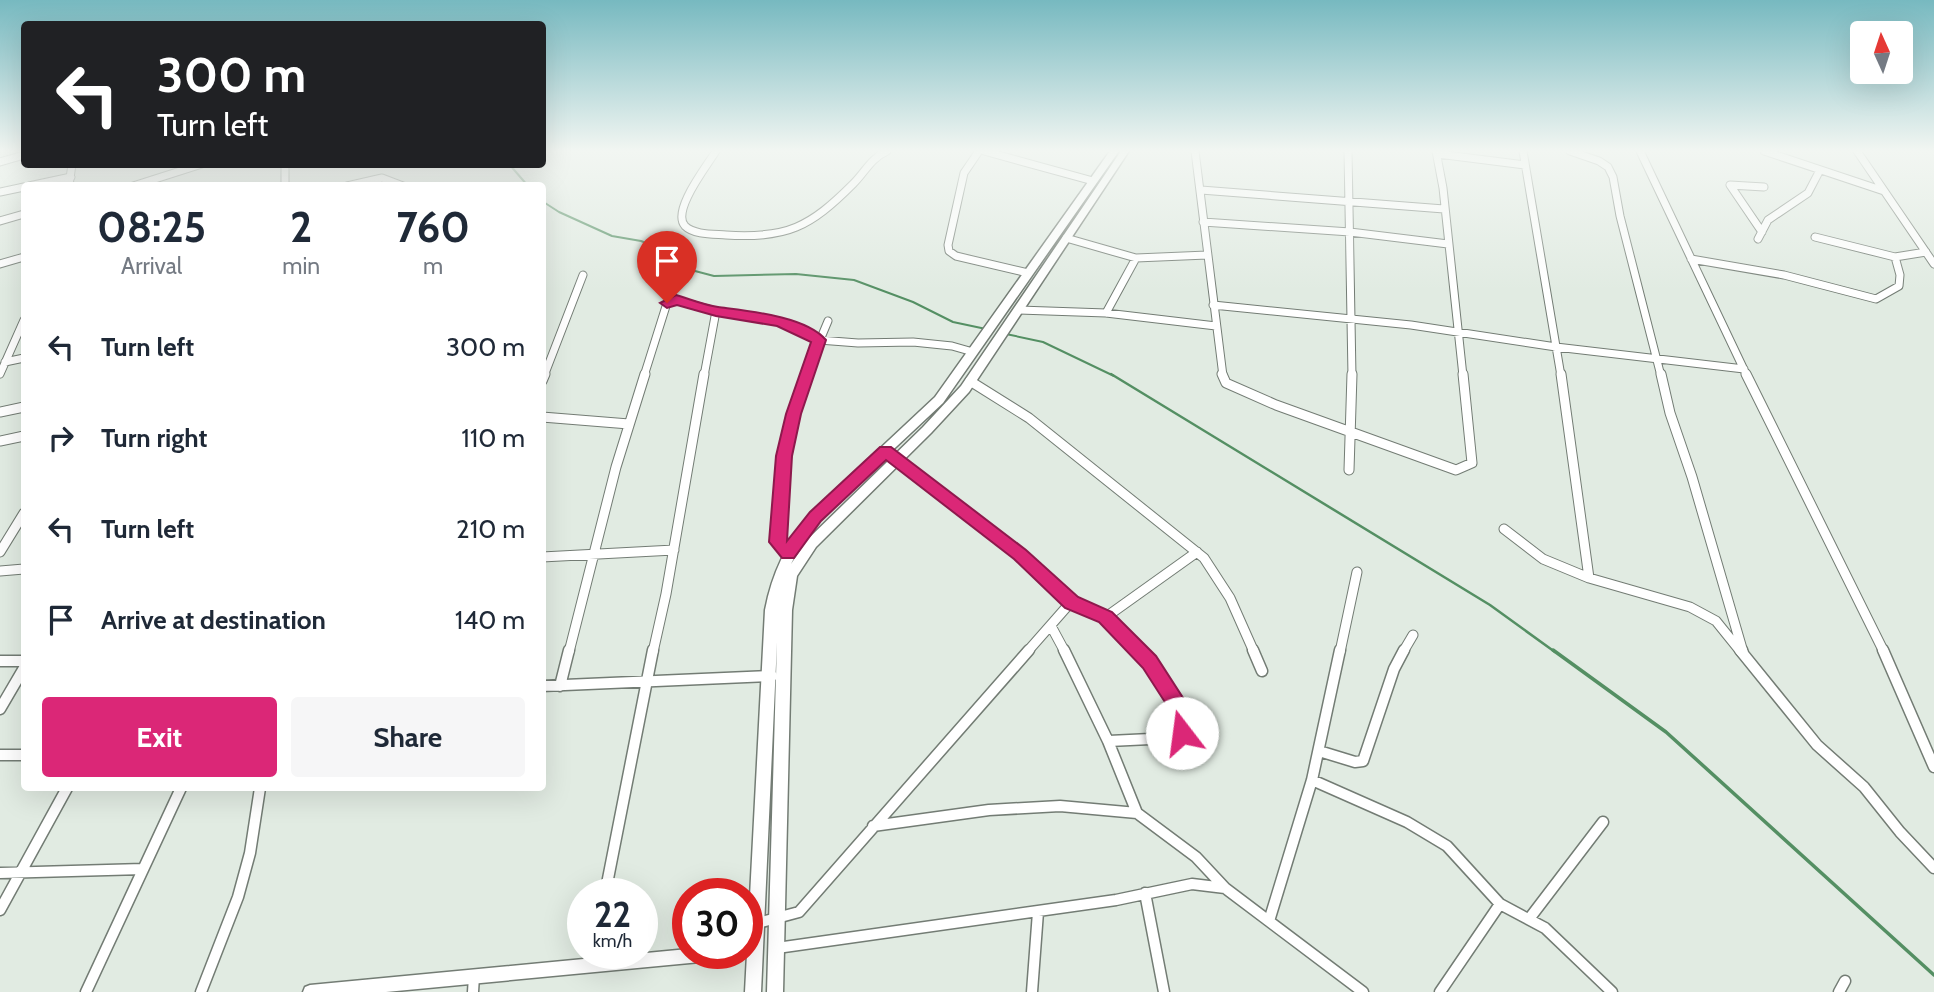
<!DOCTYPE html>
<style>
:root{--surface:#fff;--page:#f6f6f7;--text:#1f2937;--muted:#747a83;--accent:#db2777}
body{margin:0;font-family:Cabin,sans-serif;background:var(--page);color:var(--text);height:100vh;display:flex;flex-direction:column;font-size:26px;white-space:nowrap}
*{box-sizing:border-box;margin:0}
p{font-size:23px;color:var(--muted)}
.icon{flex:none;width:38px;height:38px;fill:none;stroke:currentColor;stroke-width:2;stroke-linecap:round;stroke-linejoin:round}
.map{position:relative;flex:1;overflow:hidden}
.details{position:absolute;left:21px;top:182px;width:525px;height:609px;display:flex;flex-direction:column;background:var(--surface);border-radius:7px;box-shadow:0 7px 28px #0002}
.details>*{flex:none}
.hud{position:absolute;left:21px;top:21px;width:525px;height:147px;border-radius:7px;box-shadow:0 7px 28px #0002;background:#202124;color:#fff;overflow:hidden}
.needle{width:46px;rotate:357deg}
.controls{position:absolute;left:1850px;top:21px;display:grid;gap:14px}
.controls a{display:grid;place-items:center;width:63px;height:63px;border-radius:7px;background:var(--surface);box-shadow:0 7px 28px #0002;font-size:35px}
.speed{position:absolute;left:567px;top:878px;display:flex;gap:14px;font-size:35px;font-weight:700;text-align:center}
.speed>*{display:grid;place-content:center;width:91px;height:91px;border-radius:50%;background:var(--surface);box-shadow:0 7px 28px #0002;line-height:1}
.speed small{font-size:18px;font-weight:400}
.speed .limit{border:10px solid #d22;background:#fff;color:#111}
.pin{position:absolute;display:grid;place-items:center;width:60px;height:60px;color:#fff;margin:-72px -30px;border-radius:50% 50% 50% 0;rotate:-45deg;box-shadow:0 0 7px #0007}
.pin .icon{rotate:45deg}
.me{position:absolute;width:77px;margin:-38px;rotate:345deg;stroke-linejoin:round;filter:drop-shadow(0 0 5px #0008)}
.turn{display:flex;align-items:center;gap:24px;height:147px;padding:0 21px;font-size:32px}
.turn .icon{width:91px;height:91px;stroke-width:2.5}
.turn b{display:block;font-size:49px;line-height:60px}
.eta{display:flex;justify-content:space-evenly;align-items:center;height:119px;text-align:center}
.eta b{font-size:42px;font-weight:700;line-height:49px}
.button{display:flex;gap:14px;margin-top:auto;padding:14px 21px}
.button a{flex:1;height:80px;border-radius:7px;background:var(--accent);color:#fff;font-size:28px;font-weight:700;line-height:80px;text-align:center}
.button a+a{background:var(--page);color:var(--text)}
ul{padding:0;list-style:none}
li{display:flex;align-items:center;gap:21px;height:91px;padding:0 21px}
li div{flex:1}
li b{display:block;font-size:26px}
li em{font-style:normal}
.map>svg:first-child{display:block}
</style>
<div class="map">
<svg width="1934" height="992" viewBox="0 0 1934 992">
<rect width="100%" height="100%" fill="#e1ebe2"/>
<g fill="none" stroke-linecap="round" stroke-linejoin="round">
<path stroke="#548f63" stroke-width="2" d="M 509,164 L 528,186
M 542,201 L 559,212 L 612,236 L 641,241 L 661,249 L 676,266 L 714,276 L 796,274 L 854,280 L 913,302 L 953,322 L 986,329
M 1006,334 L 1043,342 L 1114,376"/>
<path stroke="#548f63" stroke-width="2.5" d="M 1111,374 L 1490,605 L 1555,652"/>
<path stroke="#548f63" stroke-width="3.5" d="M 1553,650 L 1666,732 L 1934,975"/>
<defs>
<path id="minor-far2" d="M 716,151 C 707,166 671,211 685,226 C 694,235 714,234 726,235 C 787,239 810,227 853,184 C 866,171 870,159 887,151
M 979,151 L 964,173 L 948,245 L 949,251 L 956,256 L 1028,273
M 984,151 L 1093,181
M 1195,151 L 1223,376
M 1348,151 L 1352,376
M 1436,151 L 1443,188 L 1463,376
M 1523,151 L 1561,376
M 1570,151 L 1599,161 L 1608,167 L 1613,177 L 1620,216 L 1661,376
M 1640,151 L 1747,376
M 1764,151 L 1884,191
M 1857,151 L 1934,264
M 1438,154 L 1525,165
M 0,162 L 24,155
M 285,164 L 285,186
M 29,186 L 71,177
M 69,186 L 72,164
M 133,186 L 202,164
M 347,186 L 382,178 L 403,186
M 1201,190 L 1444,209
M 0,192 L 24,187
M 0,221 L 24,214
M 1203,222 L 1350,232 L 1448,244
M 1762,232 L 1730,185 L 1764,187
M 1815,237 L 1895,257
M 1066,238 L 1136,258
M 1758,239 L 1768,220 L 1808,193 L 1820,170
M 1691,259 L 1784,275 L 1876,299 L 1899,286 L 1900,275 L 1895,257 L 1926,252
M 0,264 L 24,257
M 1213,305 L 1411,325 L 1556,347 L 1744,369
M 1019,310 L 1106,313 L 1216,326
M 1106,313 L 1136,258 L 1207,255
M 5,362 L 24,358
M 0,374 L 24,320
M 544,376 L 583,275
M 644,376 L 667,303 L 676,300 L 716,311 L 780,322 L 819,340 L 858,343 L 913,342 L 952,346 L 973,352
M 704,376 L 716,311
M 805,376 L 828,321"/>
<path id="minor-far1" d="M 1222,374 L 1226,383 L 1276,405 L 1456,470 L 1472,463 L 1463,374
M 1561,374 L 1589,578
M 1661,374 L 1670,413 L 1692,477 L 1743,652
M 1746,374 L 1884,652
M 542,381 L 545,374
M 970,381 L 1029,418 L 1204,558 L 1230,598 L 1254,652
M 0,412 L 24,407
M 542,417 L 629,424
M 0,441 L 24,436
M 885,451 L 1020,554 L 1071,602 L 1106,617 L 1140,652
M 1349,470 L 1352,374
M 1504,529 L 1543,559 L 1589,578 L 1690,607 L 1716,621 L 1741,652
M 0,552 L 24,513
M 788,553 L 778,542 C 782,485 788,429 806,374
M 542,557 L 674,550
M 0,571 L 24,569
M 1106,617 L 1197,552
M 1051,626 L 1065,652
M 569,652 L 616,467 L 645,374
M 653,652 L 666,594 L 704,374
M 1027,652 L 1071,602
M 1340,652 L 1357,572
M 1403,652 L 1413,635"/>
<path id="minor" d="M 1064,650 L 1108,741 L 1137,813
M 1253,650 L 1262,671
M 1740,650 L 1817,745 L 1864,787 L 1900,832 L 1934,868
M 1742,650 L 1743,653
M 1883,650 L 1934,767
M 0,661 L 24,661
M 542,686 L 772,676
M 560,686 L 569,650
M 0,709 L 24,668
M 1109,741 L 1171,738 L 1182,733 C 1183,731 1185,724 1185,722 C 1183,704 1151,663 1139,650
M 1319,751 L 1355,762 L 1363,761 L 1394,669 L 1404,650
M 0,755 L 24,755
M 1312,780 L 1407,822 L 1447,846 L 1500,904 L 1545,928 L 1612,992
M 873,826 L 989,810 L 1060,806 L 1137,813 L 1196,857 L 1225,888
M 0,873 L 143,869
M 1145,893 L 1164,992
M 605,894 L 653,650
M 0,910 L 67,788
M 1529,919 L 1603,822
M 1269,921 L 1312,780 L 1340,650
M 758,923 L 799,912 L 1029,650
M 777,948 L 1116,900 L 1192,884 L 1225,888 L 1363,992
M 86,992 L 181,788
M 201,992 L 238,897 L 250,853 L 260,788
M 473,992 L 474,976
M 1032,992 L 1038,912
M 1440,992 L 1500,904
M 1839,992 L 1845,981"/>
<path id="tertiary" d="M 688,949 L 688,954 L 718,954 L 716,959 L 711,961 L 386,992 L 303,992 L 305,987 L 310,985 Z"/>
<path id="secondary" d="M 1110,151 L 1119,151 L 943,403 L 819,519 L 793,560 L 791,564 L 808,539 L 923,427 L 961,386 L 1121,151 L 1129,151 L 969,392 L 931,433 L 816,547 L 797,576 L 792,610 L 783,992 L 767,992 L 777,642 L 761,992 L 745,992 L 765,610 C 772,573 787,542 811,513 L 935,397 Z"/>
</defs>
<use href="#minor-far2" stroke="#737c74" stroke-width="9"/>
<use href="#minor-far1" stroke="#737c74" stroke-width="11"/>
<use href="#minor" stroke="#737c74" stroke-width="13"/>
<use href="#tertiary" stroke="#737c74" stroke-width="3"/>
<use href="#secondary" stroke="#737c74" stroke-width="3"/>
<use href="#minor-far2" stroke="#fff" stroke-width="7"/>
<use href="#minor-far1" stroke="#fff" stroke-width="9"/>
<use href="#minor" stroke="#fff" stroke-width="10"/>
<use href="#tertiary" fill="#fff" fill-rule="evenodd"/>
<use href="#secondary" fill="#fff" fill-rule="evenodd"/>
</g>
<linearGradient id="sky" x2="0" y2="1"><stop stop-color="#77b9c0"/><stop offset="0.52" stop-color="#f2f6f2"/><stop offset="1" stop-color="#f2f6f2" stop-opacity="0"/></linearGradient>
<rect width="1934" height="290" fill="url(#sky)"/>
<path fill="#db2777" stroke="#8e194d" stroke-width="2" d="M 676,295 C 690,299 704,305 718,307 C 748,311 806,316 826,340 L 801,414 L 792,456 L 787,541 L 810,512 L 880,447 L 891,447 L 1026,550 L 1078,597 L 1112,612 L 1156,656 L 1187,704 L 1194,723 L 1189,739 L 1182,741 L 1176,739 L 1172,713 L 1143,668 L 1099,622 L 1065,608 L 1014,559 L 886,460 L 821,521 L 794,558 L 782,558 L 769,542 L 776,456 L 786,414 L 811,342 L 777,326 L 716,316 L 677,305 L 667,308 L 660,303 Z"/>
</svg>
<div class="controls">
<a><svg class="needle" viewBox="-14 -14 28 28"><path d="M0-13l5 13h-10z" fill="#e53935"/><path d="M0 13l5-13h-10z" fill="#747a83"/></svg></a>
</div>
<div class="speed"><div>22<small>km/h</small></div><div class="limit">30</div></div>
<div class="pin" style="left:667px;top:303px;background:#d93025"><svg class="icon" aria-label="arrive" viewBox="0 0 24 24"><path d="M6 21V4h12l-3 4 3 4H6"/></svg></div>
<svg class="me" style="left:1182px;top:733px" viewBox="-20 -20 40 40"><circle r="19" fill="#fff"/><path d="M0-13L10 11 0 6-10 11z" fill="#db2777"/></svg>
<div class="hud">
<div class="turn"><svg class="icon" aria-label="left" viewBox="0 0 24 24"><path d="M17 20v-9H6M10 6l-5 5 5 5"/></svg><div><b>300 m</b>Turn left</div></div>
</div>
<section class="details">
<div class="eta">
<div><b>08:25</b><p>Arrival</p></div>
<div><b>2</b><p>min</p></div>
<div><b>760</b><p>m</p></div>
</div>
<ul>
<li><svg class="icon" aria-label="left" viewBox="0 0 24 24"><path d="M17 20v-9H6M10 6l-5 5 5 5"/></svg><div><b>Turn left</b></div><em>300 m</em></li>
<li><svg class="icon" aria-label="right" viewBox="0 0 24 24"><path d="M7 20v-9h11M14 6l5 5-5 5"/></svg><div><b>Turn right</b></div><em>110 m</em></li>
<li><svg class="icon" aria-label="left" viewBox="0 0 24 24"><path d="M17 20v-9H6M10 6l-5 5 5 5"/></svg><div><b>Turn left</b></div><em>210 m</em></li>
<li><svg class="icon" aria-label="arrive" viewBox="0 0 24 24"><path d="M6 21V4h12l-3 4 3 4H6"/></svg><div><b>Arrive at destination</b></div><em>140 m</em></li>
</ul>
<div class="button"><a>Exit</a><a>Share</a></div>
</section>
</div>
